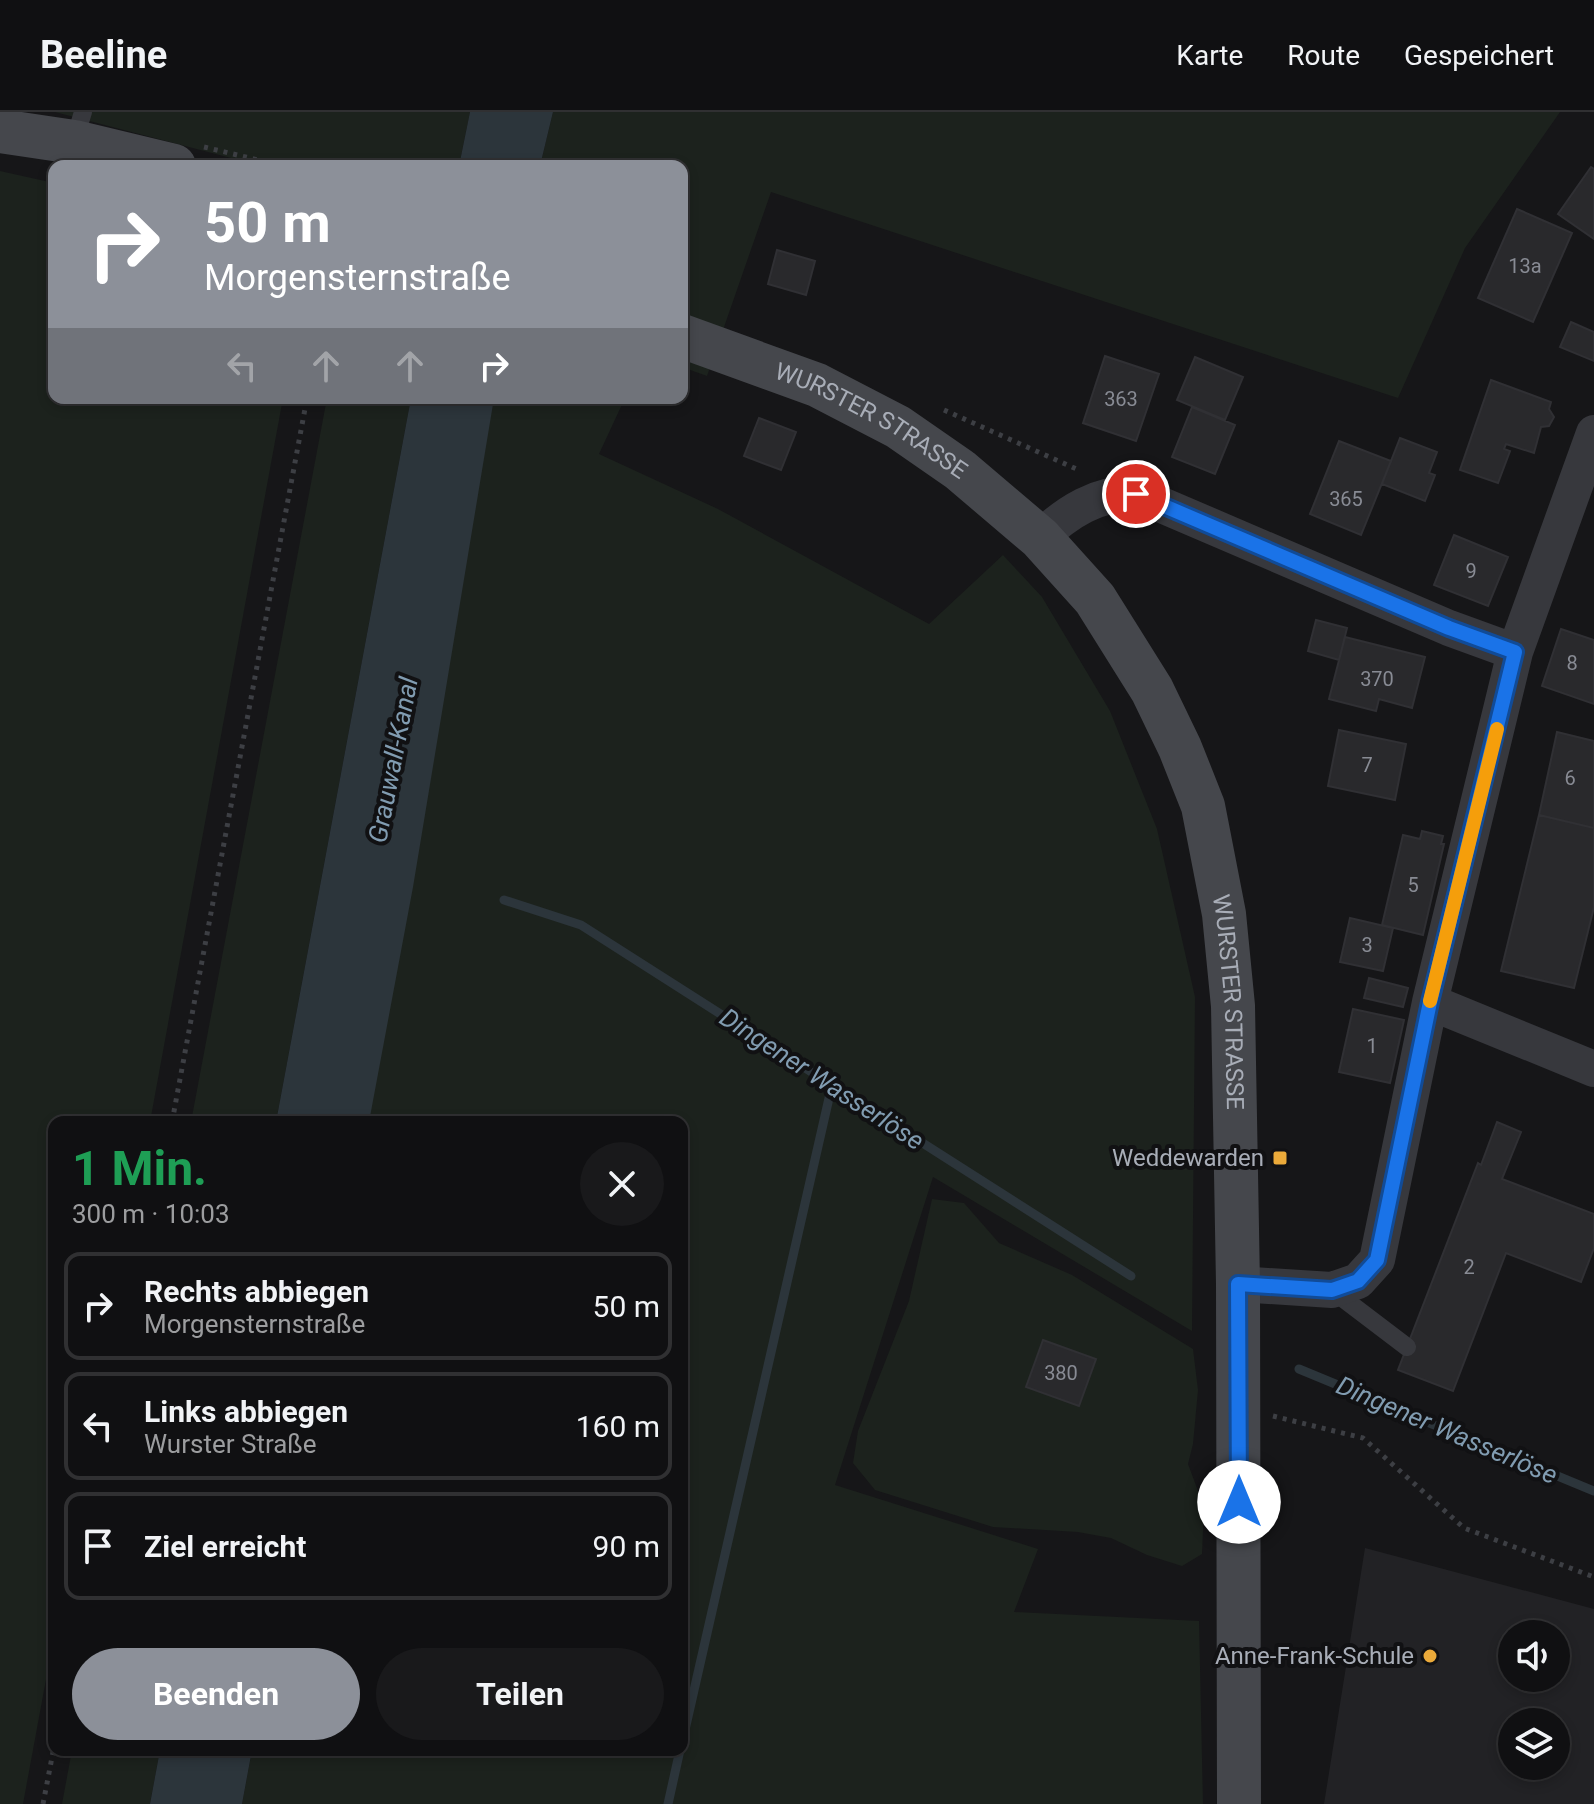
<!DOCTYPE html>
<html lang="de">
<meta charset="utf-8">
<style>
:root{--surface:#101012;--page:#19191b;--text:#f1f3f6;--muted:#9c9d9f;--line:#303032;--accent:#8c9099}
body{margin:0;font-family:Roboto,sans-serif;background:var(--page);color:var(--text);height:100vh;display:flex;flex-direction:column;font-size:30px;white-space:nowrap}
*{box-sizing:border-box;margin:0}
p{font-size:26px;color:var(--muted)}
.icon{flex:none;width:44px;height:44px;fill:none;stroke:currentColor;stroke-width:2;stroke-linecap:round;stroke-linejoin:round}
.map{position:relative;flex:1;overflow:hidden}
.sheet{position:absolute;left:48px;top:1004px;width:640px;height:640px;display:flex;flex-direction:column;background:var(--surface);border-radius:16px;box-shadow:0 4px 12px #0003,0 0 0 2px var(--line)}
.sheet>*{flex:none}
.banner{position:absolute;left:48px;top:48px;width:640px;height:244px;border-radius:16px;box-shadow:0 4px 12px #0003,0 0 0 2px var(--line);background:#8c9099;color:#fff;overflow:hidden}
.controls{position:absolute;left:1498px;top:1508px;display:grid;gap:16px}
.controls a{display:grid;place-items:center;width:72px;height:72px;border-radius:50%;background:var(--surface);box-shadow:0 4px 12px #0003,0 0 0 2px var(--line);font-size:40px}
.pin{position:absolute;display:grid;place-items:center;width:68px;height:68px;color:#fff;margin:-34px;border:4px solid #fff;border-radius:50%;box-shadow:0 2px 8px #0007}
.me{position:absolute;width:88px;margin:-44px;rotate:0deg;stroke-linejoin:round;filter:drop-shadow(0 0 6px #0008)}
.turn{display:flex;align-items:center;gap:28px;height:168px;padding:0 24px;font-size:36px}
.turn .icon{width:104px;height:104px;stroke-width:2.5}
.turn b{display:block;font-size:56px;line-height:68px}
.lanes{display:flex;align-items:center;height:76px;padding:0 24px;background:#0003;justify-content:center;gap:40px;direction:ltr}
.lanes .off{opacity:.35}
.round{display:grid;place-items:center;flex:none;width:84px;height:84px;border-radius:42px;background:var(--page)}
.headline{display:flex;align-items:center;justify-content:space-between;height:136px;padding:0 24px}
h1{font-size:48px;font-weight:700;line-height:60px;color:#1e9e55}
.cta{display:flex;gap:16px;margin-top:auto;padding:16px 24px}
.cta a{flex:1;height:92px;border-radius:48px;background:var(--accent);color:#fff;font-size:32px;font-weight:700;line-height:92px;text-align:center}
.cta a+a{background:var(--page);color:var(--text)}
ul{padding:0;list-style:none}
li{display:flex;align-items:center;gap:24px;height:108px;margin:0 16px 12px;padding:0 8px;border:4px solid var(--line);border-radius:16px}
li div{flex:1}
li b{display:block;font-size:30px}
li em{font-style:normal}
header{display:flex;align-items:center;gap:48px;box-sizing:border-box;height:112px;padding:0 40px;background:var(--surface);border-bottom:2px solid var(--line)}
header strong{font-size:38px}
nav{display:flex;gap:44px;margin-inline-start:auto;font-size:28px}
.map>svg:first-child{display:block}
</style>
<header>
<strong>Beeline</strong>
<nav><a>Karte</a><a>Route</a><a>Gespeichert</a></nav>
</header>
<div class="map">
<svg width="1594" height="1692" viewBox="0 0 1594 1692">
<rect width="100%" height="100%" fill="#161618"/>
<path fill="#222225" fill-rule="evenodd" d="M 1365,1436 L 1594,1497 L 1594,1692 L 1324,1692 ZM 1512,1522 L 1556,1522 L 1556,1566 L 1512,1566 ZM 1512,1610 L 1556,1610 L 1556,1654 L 1512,1654 Z"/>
<path fill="#1c221d" d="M 55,0 L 470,0 L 459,54 L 262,54 Z
M 553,0 L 1560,0 L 1465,136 L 1398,286 L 771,80 L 707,264 L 682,255 L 682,54 L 540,54 Z
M 0,59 L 54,71 L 54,286 L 283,286 L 150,1010 L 54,1010 L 54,1524 L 23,1692 L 0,1692 Z
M 327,286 L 411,286 L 276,1010 L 191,1010 Z
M 493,286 L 625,286 L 599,342 L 718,397 L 929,512 L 1003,443 L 1042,485 L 1110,599 L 1157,717 L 1195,885 L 1192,1219 L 933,1065 L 835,1373 L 1038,1437 L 1014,1500 L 1199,1509 L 1203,1692 L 242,1692 L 252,1638 L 682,1638 L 682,1010 L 365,1010 Z
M 932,1087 L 964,1091 L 999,1131 L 1072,1163 L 1193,1237 L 1198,1278 L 1193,1332 L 1188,1352 L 1204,1395 L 1202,1442 L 1182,1454 L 1147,1443 L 1111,1426 L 1078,1420 L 993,1415 L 875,1378 L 853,1351 L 858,1319 L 909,1189 Z
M 72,1638 L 160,1638 L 150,1692 L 62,1692 Z"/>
<path fill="#2c353b" d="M 470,0 L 553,0 L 540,54 L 459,54 Z
M 411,286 L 494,286 L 413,775 L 369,1010 L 276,1010 Z
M 160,1638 L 252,1638 L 242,1692 L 150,1692 Z"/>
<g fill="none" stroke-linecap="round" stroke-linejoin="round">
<path stroke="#2c353b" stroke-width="9" d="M 504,788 L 581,813 L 1131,1164
M 1299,1257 L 1594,1379
M 682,1631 L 832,973
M 668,1692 L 680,1638"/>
</g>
<path fill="#29292c" stroke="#303034" stroke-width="2" d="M 1591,55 L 1594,57 L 1594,127 L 1558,102 Z
M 1517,97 L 1572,121 L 1533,210 L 1478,186 Z
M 777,138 L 815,149 L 806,183 L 768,172 Z
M 1571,210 L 1594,220 L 1594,249 L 1560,235 Z
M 1105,244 L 1159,262 L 1136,329 L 1083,311 Z
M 1195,245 L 1243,265 L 1225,308 L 1177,288 Z
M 1491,268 L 1551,290 L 1549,297 L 1554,305 L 1549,314 L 1541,315 L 1534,341 L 1506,332 L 1504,337 L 1510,339 L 1498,371 L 1460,358 Z
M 1192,295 L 1235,313 L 1215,362 L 1172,345 Z
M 759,306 L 796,320 L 781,358 L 744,344 Z
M 1400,326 L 1437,340 L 1429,361 L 1435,363 L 1425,389 L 1382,372 Z
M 1339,329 L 1391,349 L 1361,423 L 1310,402 Z
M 1454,423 L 1508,445 L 1488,494 L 1434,473 Z
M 1316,508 L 1347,516 L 1339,548 L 1308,539 Z
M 1561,517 L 1594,528 L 1594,592 L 1542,574 Z
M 1345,525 L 1425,545 L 1412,596 L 1379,587 L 1376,599 L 1329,587 Z
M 1339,618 L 1406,632 L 1395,688 L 1328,674 Z
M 1557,620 L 1594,629 L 1594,716 L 1539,703 Z
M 1539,703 L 1594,716 L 1594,795 L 1574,876 L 1501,859 Z
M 1422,719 L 1443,724 L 1441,732 L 1444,732 L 1423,823 L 1382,813 L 1403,723 L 1420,727 Z
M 1350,806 L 1393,816 L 1383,859 L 1340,850 Z
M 1369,866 L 1408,876 L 1403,895 L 1364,886 Z
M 1353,897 L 1404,908 L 1390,971 L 1339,960 Z
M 1497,1010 L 1521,1020 L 1502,1067 L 1594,1102 L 1594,1136 L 1581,1170 L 1506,1141 L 1453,1279 L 1398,1258 L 1478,1051 L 1481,1053 Z
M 1043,1228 L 1096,1247 L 1079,1294 L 1026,1275 Z"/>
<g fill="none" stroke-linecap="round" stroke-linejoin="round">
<path stroke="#3d3f44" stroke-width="5" stroke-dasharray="4 6" stroke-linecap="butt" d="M 204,35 L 283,54
M 944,298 L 1081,359
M 172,1010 L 307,286
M 1273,1304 L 1363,1326 L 1464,1416 L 1594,1465
M 43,1692 L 54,1635"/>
<path stroke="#37383d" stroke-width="18" d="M 74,30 L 83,0
M 1332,1178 L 1407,1235"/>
<path stroke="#37383d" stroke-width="36" d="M 1040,426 C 1067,400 1098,380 1136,382 L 1449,516 L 1515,540
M 1430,890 L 1594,957
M 1238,1172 L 1332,1178 L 1358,1169 L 1377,1148 L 1430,890 L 1515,540 L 1594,321"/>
<g stroke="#45474c" stroke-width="44">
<path d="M 0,19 L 74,30 L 174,54"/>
<path id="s1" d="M 682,224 L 817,273 L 898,315 L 960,358 L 1040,426 L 1095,487 L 1152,578 L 1180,636 L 1203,694 L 1224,802 L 1233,894 L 1238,1172 L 1239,1692"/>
</g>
</g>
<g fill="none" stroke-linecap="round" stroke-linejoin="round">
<defs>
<path id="route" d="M 1136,382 L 1449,516 L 1515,540 L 1430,890 L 1377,1148 L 1358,1169 L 1332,1178 L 1238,1172 L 1239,1390"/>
</defs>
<use href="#route" stroke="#114b97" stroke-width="20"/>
<use href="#route" stroke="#1a73e8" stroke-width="14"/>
<path stroke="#f59e0b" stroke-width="14" d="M 1430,889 L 1497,617"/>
</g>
<g fill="#ebaa3a" stroke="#111113" stroke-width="3">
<rect x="1272" y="1038" width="16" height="16" rx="4"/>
<circle cx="1430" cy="1544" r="8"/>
</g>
<g text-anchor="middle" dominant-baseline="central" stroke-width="8" stroke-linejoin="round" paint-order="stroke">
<g font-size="20" fill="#888b94">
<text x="1525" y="154">13a</text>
<text x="1121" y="287">363</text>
<text x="1346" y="387">365</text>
<text x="1471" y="459">9</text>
<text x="1572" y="551">8</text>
<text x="1377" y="567">370</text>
<text x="1367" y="653">7</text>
<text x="1570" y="666">6</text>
<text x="1413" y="773">5</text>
<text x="1367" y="833">3</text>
<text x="1372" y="934">1</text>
<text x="1469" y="1155">2</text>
<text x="1061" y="1261">380</text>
</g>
<g font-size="24" fill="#a8adb7" stroke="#111113">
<text stroke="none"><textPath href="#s1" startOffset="208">WURSTER STRASSE</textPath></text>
<text stroke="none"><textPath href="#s1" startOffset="930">WURSTER STRASSE</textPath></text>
</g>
<g font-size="24" fill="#a8adb7" stroke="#111113" text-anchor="end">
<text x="1264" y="1046">Weddewarden</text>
<text x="1414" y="1544">Anne-Frank-Schule</text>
</g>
<g font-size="26" font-style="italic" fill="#819cb1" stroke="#111113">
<text transform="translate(393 648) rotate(-79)">Grauwall-Kanal</text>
<text transform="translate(822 967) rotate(33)">Dingener Wasserlöse</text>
<text transform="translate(1447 1318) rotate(23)">Dingener Wasserlöse</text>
</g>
</g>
</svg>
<div class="controls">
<a><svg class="icon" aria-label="sound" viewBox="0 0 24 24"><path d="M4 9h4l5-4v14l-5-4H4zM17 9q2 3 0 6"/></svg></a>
<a><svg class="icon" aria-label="layers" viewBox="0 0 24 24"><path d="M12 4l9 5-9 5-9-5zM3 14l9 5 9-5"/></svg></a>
</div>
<div class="pin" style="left:1136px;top:382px;background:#d93025"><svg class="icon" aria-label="arrive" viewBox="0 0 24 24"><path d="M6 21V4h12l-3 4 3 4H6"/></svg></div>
<svg class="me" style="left:1239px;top:1390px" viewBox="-20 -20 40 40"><circle r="19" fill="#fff"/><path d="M0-13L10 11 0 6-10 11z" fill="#1a73e8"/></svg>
<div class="banner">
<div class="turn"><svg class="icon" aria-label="right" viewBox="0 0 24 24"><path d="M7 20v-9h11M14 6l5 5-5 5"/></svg><div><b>50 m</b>Morgensternstraße</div></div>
<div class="lanes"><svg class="icon off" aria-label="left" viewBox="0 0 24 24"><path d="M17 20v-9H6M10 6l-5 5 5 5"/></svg><svg class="icon off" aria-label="ahead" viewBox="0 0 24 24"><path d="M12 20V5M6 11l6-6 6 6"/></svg><svg class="icon off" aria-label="ahead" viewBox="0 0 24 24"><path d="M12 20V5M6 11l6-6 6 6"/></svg><svg class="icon" aria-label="right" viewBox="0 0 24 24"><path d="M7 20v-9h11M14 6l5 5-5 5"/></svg></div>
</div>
<section class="sheet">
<div class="headline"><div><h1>1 Min.</h1><p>300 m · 10:03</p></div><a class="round"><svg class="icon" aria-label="close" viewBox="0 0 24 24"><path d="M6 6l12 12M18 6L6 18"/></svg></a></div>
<ul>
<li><svg class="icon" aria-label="right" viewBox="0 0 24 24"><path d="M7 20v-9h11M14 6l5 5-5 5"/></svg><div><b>Rechts abbiegen</b><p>Morgensternstraße</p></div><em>50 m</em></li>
<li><svg class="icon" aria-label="left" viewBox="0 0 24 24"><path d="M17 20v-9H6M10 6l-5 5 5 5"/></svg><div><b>Links abbiegen</b><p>Wurster Straße</p></div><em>160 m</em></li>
<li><svg class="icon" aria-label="arrive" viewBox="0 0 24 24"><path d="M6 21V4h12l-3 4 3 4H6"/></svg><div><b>Ziel erreicht</b></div><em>90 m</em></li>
</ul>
<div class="cta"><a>Beenden</a><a>Teilen</a></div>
</section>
</div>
